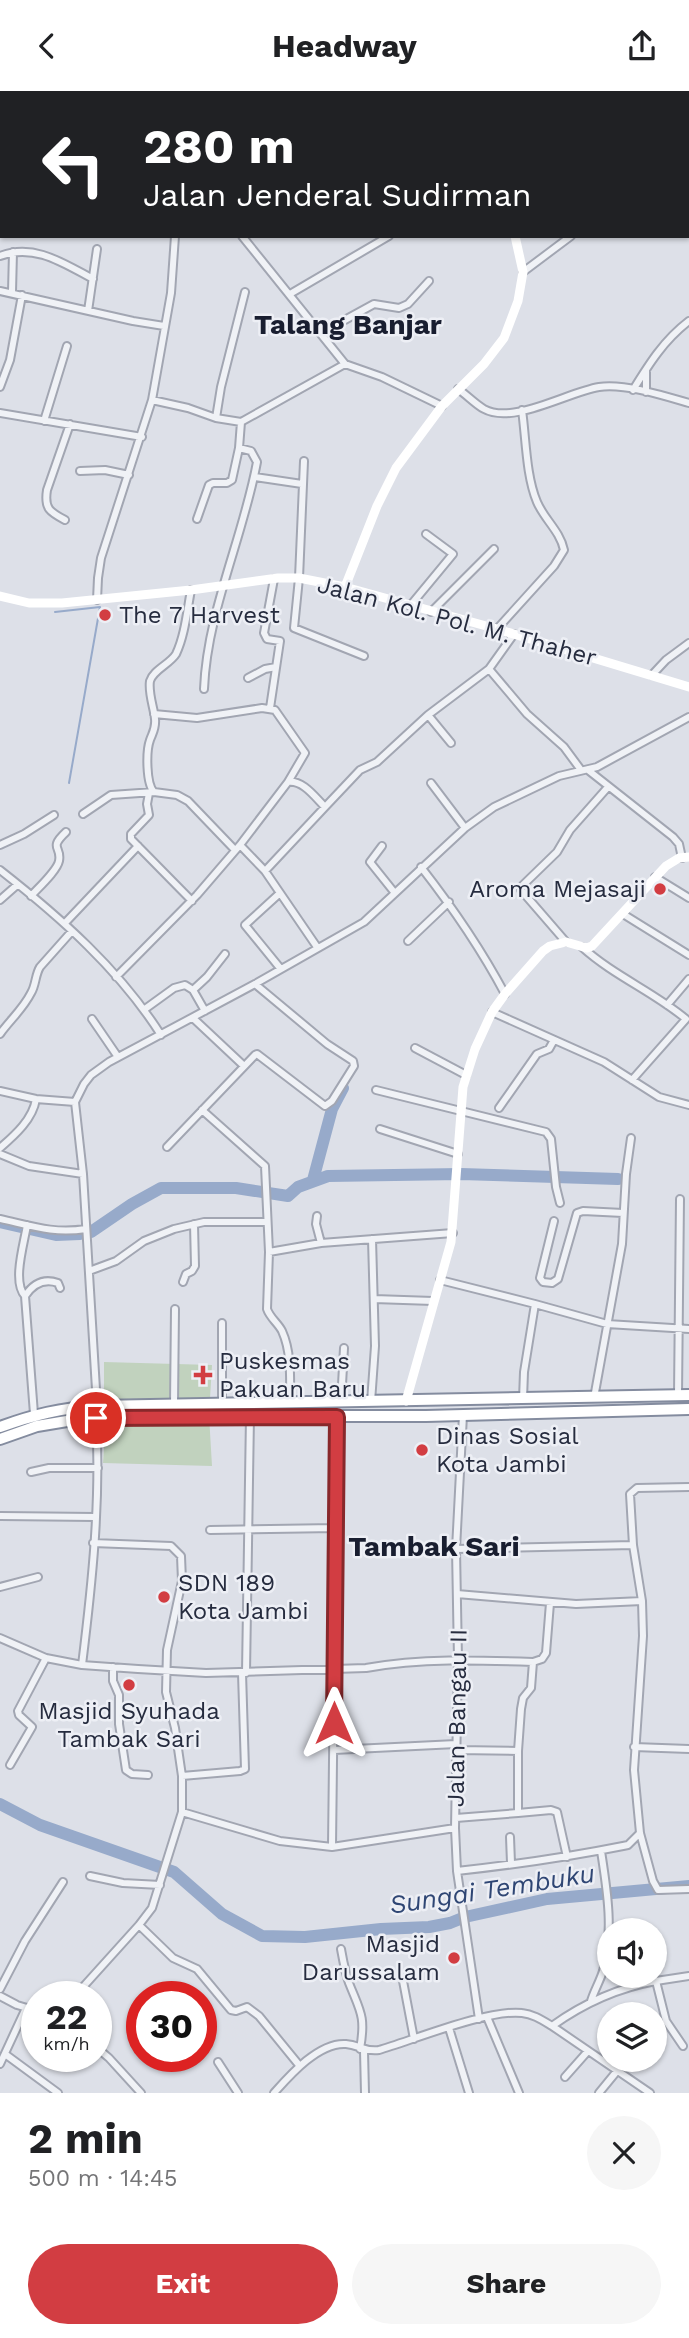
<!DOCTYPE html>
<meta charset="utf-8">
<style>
:root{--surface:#fff;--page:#f6f6f6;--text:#202124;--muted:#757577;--accent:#d23d42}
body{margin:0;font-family:"Work Sans",sans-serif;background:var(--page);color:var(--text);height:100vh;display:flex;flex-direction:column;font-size:26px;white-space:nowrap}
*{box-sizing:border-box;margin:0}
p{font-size:23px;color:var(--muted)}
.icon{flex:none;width:38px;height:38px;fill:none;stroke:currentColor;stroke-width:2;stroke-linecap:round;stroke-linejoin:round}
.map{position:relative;height:2002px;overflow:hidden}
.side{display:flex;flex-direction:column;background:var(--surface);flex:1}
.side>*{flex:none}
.guide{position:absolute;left:0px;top:0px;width:690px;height:147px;box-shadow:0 2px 5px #0004;background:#202124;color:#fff;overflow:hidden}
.tools{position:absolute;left:597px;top:1827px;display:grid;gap:14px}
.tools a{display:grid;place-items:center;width:70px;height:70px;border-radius:50%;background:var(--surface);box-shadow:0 2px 5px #0004;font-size:35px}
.speed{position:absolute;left:21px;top:1890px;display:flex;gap:14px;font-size:35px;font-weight:700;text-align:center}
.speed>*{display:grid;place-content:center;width:91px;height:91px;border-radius:50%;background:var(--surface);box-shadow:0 2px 5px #0004;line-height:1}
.speed small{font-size:18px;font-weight:400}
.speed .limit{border:10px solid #d22;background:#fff;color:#111}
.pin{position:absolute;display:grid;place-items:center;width:60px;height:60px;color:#fff;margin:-30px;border:4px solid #fff;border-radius:50%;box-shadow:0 2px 7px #0007}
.me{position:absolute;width:77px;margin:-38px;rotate:0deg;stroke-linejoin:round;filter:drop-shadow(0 0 5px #0008)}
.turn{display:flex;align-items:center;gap:24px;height:147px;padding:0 28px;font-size:32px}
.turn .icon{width:91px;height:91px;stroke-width:2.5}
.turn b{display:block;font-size:49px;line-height:60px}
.round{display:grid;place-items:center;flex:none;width:74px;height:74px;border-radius:37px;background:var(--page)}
.head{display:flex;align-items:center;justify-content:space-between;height:119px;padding:0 28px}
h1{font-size:42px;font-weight:700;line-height:52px}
.cta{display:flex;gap:14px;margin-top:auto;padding:14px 28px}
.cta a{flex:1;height:80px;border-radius:42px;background:var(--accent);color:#fff;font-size:28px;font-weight:700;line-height:80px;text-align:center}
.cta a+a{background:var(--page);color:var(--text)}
header{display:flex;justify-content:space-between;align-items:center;height:91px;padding:0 28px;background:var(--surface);font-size:32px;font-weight:700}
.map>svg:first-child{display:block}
</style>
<header><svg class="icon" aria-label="back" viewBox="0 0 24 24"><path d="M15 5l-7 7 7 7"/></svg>Headway<svg class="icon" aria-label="share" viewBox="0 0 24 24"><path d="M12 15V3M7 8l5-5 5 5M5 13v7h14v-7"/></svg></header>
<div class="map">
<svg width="689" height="2002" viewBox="0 0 689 2002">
<rect width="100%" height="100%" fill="#dde0e8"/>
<path fill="#c1d2be" d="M 104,1271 L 212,1274 L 209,1324 L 212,1375 L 103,1372 L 106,1328 L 104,1326 Z"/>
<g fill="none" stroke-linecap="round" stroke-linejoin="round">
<path stroke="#97aaca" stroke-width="2" d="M 55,521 L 100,516 L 69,692"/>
<path stroke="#97aaca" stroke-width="12" d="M 313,1089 L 332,1018 L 343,997
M 0,1131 L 56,1144 L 80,1143
M 91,1141 L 132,1113 L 161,1097 L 236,1097 L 288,1105 L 298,1096 L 328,1085 L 461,1083 L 618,1088
M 0,1713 L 40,1734 L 174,1781 L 222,1823 L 262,1845 L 305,1846 L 381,1838 L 429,1836 L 450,1832 L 465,1826 L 547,1808 L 689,1795"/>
<defs>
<path id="street" d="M 115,0 L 117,2
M 314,0 L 315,2
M 206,2 L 209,0
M 454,2 L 455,0
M 586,2 L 587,0
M 688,54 L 689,53
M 242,145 L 345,273 L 382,286 L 442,315
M 0,165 C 34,152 63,172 93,188
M 523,181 L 571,145
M 0,200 L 133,230 L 164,235
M 12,201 L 13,161
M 290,203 L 389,145
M 88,220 L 97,158
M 321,242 L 374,213 L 399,217 L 408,213 L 429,190
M 646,279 L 646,301
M 0,296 L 10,269 L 22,204
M 458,298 C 467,304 475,313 484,318 C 513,334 568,301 599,296 C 624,292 665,305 689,312
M 633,299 C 649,273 664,249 689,230
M 152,309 L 188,317 L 216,327 L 241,331 L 345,273
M 0,322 L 142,346
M 216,327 L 221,296 L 245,201
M 44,330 L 67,255
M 304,370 L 299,487 L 294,537 L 364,565
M 80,380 L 105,379 L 129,384
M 255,386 L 302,393
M 197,428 L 209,394 L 213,392 L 227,392 L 232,389 L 239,357
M 65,429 C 50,421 44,418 47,399 L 70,333
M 97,509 L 98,487 L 101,467 L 152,309 L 171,202 L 175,145
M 410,515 L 453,463 L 426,443
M 431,521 L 494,458
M 497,538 L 554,475 L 564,459 C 560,440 544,428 537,411 C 526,385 526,348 522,319
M 489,578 L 514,543
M 652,584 L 666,569 L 689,552
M 248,587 L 265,578 L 276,576
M 204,598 C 207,521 243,447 257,371 L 251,360 L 239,357 L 241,331
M 270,617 L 280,550 L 267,548 L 264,542 L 274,488
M 154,623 L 197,627 L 262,617 L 275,619 L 305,662 L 288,691
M 428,624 L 451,652
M 588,679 L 673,746 L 679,753 L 682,767
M 431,692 L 465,737
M 154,701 C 146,693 146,660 150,649 C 153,641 156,637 155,628 C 154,617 148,602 150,590 C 153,579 170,573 176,563 C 185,544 187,520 191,499
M 149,702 L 147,713 L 149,724 L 131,743 L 131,748 L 192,810
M 83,723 L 111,704 L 154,701 L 177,704 L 188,710 L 235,759
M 0,754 L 24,743 L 54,724
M 240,754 L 265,780 L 317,856
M 382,755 L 370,771 L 394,801
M 421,776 C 453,817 481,858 505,903
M 0,779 C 60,826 120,879 161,944
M 265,780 L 325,716
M 655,786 L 689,807
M 280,802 L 245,834 L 280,877
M 31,805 C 38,797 57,780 59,770 C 62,755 48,758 66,741
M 0,809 L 17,794
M 623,823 L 689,864
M 65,832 L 138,755
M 408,850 L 449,811
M 566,851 L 521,799 L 523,794 L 557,761 L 570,739 L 608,696
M 582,856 C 614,885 654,901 686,928 L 632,989
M 116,886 L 197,804 L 240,754 L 288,691 C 303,689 314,705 325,716 L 360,679 L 377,671 L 428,624 L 489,578 L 527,623 L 564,656 L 581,679
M 193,899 L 207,886 L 225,863
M 667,914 L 689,888
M 145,918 L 174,897 L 185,894 L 193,899 L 205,920
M 492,921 L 604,971 L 659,1006 L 689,1014
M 193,927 L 243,974
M 92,928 L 118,966
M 0,943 C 10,929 23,918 31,902 C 36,894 35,884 40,876 L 72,840
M 415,957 L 466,984
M 376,999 L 546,1041 L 551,1048 L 556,1096 L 560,1112
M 0,1000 L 36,1008 L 75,1011
M 499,1017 L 537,963 L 549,958 L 554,949
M 202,1019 L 265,1075 L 269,1161 L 267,1218 C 270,1227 278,1232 282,1240 C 292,1262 290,1289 290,1312
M 380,1038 L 458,1063
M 167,1056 L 255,964 L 257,963 L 325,1015 L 332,1010 L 354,975 L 353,970 L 327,953 L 255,893
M 0,1057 C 15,1044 33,1028 36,1008
M 0,1063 L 29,1075 L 83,1083
M 317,1125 L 316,1133 L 321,1152
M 0,1128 C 32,1135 53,1143 86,1138
M 554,1130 L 540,1187 L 543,1191 L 552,1192 L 558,1188 L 577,1122 L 583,1120 L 623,1122
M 27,1134 C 24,1153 12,1191 25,1205 L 34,1323
M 269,1161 L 321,1152 L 453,1142
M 89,1180 L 116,1170 L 144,1150 L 174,1138 L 204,1131 L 267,1131
M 440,1189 L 535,1213
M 183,1191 L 186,1183 L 192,1180 L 195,1175 L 194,1133
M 25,1205 C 33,1193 44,1187 58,1192 L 60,1197
M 374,1208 L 433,1210
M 678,1304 L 680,1108
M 594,1307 L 622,1153 L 626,1083 L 631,1047
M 523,1308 L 524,1281 L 535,1213 L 607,1233 L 689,1238
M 371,1311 L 375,1255 L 372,1148
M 222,1312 L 222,1232
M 341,1312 L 344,1257
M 174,1313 L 175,1218
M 97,1315 L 83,1083 L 75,1011 L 84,993 L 91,984 L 109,971 L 255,893 L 364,831 L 465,737 L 494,716 L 559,685 L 597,676 L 689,626
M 463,1324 L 456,1458 L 458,1568 L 455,1737 L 457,1780 L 479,1928
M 31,1381 L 49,1377 L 98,1377
M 689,1396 L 637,1397 L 630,1403 L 633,1454 L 642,1510 L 643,1545 L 634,1679 L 640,1742 L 653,1790 L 658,1799 L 689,1798
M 0,1425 L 95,1426
M 210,1439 L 335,1437
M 456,1458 L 633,1454
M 0,1496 L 38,1486
M 457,1503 L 576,1513 L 642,1510
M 0,1547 L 46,1567 L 82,1574 L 138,1578 L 206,1582 L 366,1577 C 421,1567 477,1569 533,1571 L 542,1568 L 546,1562 L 550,1512
M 533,1571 L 531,1597 L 523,1607 L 521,1618 L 518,1660 L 518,1722 L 551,1719 L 557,1721 L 567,1766
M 82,1574 C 92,1493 101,1409 96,1327
M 113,1576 L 113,1590 L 119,1604 L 119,1633 L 126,1679 L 132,1683 L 148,1684
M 246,1582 L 250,1325
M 634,1656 L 689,1658
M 334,1659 L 456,1653
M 457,1659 L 518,1660
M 10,1674 L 32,1636 L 19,1624 L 18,1620 L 46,1567
M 182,1685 L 240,1680 L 245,1678 L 242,1582
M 182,1721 L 280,1750 L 332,1756 L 455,1737
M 456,1727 L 518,1722
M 510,1746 L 511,1772
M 332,1756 L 337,1326
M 457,1780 C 512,1774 568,1766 623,1755 L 628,1754 L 640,1742
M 90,1785 L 123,1792 L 160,1794
M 139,1834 L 173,1867 L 197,1878 L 231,1919 L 236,1920 L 247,1916 L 259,1925 L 299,1974
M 341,1858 C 343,1869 345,1881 349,1892 C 360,1920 366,1925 360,1958
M 403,1890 L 414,1948
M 656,1890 L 689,1885
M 0,1898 L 25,1850 L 63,1791
M 0,1905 L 17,1914 L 37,1920
M 74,1906 L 139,1834 L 152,1817 L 182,1721 L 182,1685 L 175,1637 L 166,1601 L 167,1559 L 182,1490 L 181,1465 L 171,1455 L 93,1452
M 591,1910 C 594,1900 600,1890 603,1880 C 614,1840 607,1799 601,1760
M 487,1926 L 519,2002
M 552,1935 C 584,1912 617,1897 656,1890 L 666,1930 L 683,1955
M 449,1937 L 469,2002
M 96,1956 L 109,1967 L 141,2002
M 364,1960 L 365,2002
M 5,1963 L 58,2002
M 218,1971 L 238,2002
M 0,1973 L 26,1917
M 565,1986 L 588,1960
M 274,2002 C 290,1984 319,1951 346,1953 C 359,1954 364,1961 379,1959 C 413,1949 489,1918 522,1922 C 533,1923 542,1929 552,1935 L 650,2002
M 599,2002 L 617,1980"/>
<path id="highway" d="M 0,1336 C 33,1324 61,1317 97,1315 L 689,1304
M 0,1348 L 37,1335 L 79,1328 L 209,1325 L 426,1325 L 689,1318"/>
</defs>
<use href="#street" stroke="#a2a6b2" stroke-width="10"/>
<use href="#highway" stroke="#848c9f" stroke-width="14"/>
<use href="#street" stroke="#f0f2f6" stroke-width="6"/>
<path stroke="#fff" stroke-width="9" d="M 518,2 L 518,0
M 345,496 L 377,415 L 396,377 L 442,315 L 484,273 L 504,247 L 518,210 L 523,181 L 515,145
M 0,505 L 29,512 L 62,512 L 191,499 L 278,487 L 299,487 L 345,496 L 497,538 L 689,596
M 406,1310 L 451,1151 L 463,996 L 475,958 L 492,921 L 505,903 L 543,860 L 550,855 L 566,851 L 587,857 L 592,855 L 666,775 L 679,767 L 689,766"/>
<use href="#highway" stroke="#fff" stroke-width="10"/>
</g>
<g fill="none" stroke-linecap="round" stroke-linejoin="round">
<defs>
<path id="route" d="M 96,1327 L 337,1326 L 334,1632"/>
</defs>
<use href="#route" stroke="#88282b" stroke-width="18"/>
<use href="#route" stroke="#d23d42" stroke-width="12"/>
</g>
<g fill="#d23d42" stroke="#edeff5" stroke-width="2.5">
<circle cx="105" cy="524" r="7"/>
<circle cx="660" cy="798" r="7"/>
<path d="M199.5 1273.5h7v7h7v7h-7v7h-7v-7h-7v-7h7z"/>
<circle cx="422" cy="1359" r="7"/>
<circle cx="164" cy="1506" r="7"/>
<circle cx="129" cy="1594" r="7"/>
<circle cx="454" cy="1867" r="7"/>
</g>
<g text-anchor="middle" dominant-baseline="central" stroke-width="5" stroke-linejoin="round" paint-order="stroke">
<g font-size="24" fill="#262c3f" stroke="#edeff5" text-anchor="start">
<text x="119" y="524">The 7 Harvest</text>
<text x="646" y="798" text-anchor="end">Aroma Mejasaji</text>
<text x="219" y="1270">Puskesmas<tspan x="219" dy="28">Pakuan Baru</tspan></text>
<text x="436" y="1345">Dinas Sosial<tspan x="436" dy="28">Kota Jambi</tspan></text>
<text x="178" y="1492">SDN 189<tspan x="178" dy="28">Kota Jambi</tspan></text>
<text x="129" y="1620" text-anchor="middle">Masjid Syuhada<tspan x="129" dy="28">Tambak Sari</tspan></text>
<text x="440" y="1853" text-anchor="end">Masjid<tspan x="440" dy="28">Darussalam</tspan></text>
</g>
<g font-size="24" fill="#262c3f" stroke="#edeff5">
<text transform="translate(457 530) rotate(15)">Jalan Kol. Pol. M. Thaher</text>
<text transform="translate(457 1627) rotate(-89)">Jalan Bangau II</text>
</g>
<g font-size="26" font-style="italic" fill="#2f4674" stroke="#edeff5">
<text transform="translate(492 1798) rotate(-9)">Sungai Tembuku</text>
</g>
<g font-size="28" font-weight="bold" fill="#191e30" stroke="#edeff5">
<text x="348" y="233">Talang Banjar</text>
<text x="434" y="1455">Tambak Sari</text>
</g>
</g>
</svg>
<div class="tools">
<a><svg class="icon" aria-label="sound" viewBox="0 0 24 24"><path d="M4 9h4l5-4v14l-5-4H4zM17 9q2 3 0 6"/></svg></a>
<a><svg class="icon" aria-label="layers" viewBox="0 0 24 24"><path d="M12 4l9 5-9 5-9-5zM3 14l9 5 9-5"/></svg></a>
</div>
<div class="speed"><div>22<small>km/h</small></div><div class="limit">30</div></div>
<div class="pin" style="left:96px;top:1327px;background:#d93025"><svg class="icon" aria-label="arrive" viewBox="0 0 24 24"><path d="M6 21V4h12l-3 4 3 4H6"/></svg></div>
<svg class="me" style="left:334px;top:1632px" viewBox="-20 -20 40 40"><path d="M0-17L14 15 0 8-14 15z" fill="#d23d42" stroke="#fff" stroke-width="4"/></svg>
<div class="guide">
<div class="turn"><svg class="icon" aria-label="left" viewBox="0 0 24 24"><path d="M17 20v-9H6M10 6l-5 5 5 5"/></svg><div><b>280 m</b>Jalan Jenderal Sudirman</div></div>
</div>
</div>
<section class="side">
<div class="head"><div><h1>2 min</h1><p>500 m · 14:45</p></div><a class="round"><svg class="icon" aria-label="close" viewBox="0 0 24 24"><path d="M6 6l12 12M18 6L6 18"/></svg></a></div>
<div class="cta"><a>Exit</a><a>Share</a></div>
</section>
